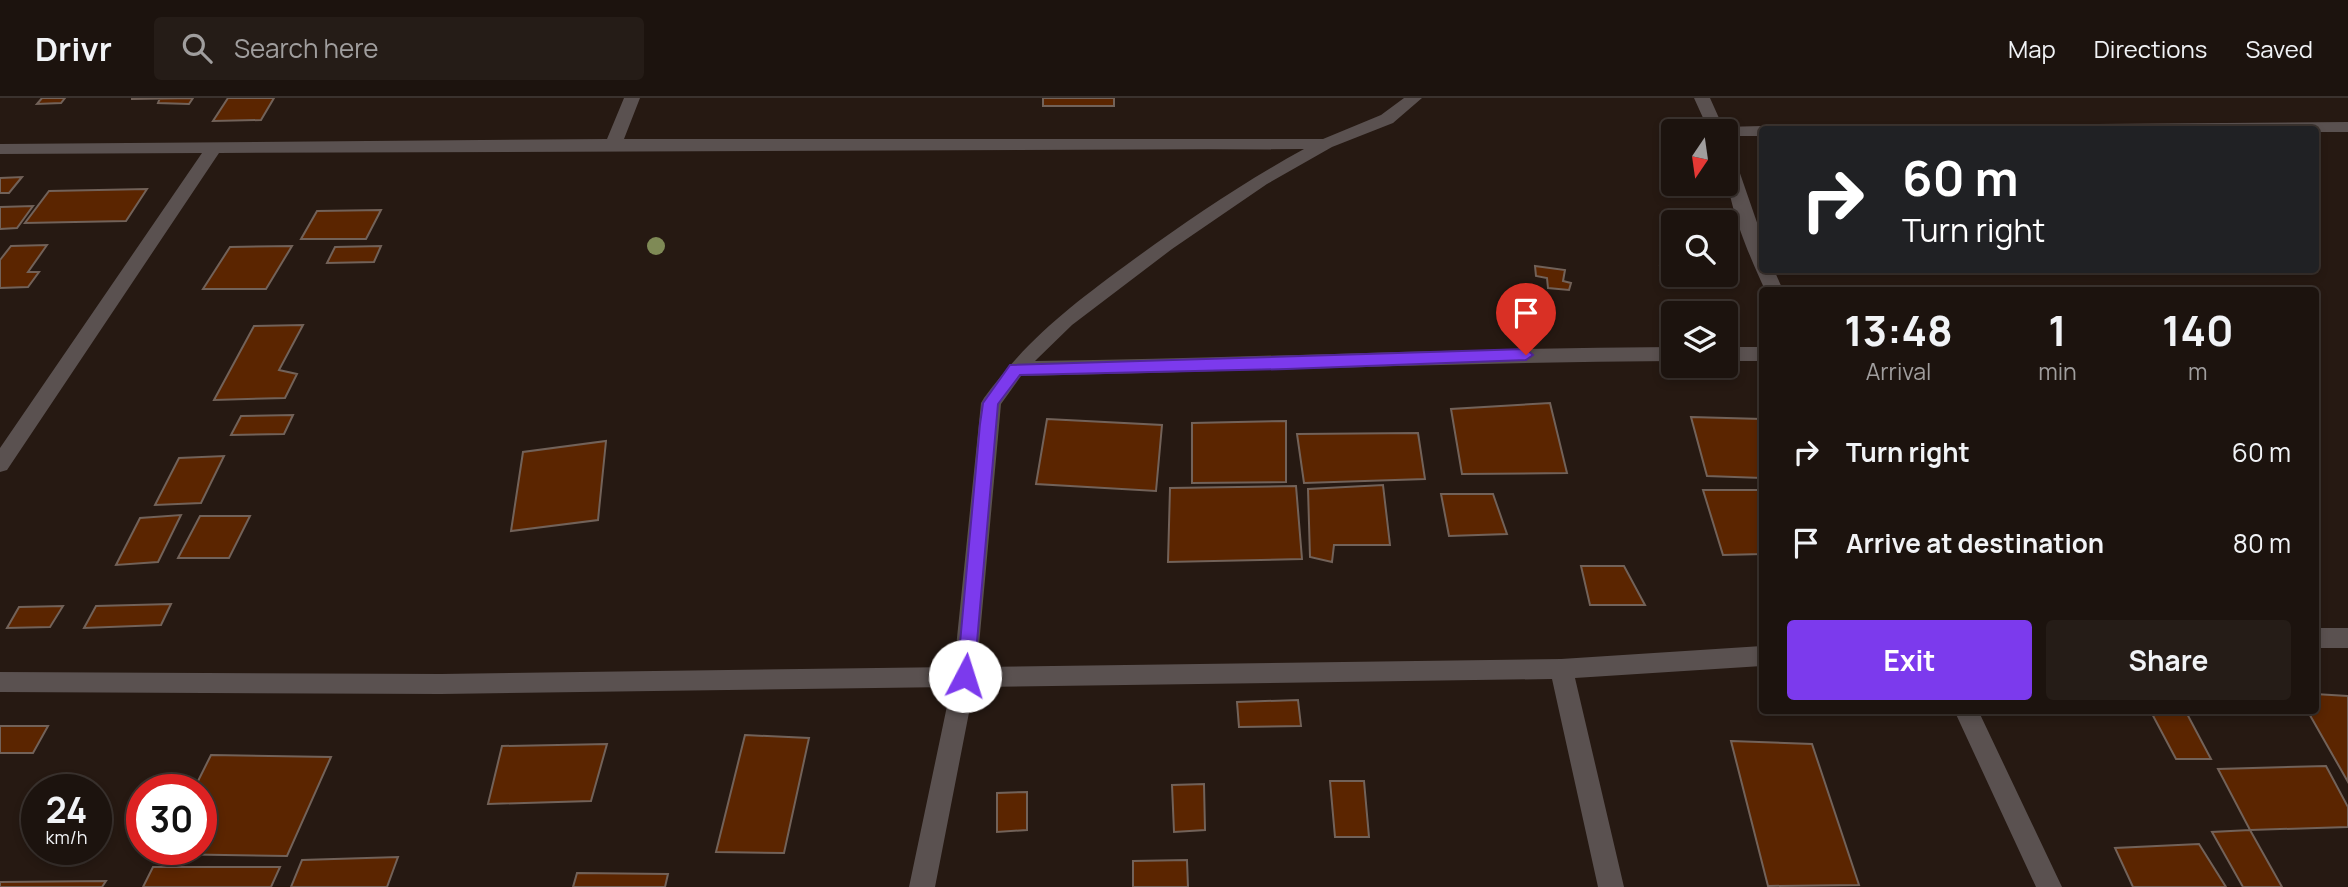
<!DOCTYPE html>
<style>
:root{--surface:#1c130e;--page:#251c17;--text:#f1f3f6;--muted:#a09e9e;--line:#3a322e;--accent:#7c3aed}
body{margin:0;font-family:Manrope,sans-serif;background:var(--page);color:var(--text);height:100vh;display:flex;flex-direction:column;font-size:26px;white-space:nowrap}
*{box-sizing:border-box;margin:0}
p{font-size:23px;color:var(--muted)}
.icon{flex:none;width:38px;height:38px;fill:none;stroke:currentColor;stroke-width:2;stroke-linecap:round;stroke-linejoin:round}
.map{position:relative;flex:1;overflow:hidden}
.drawer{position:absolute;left:1759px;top:189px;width:560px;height:427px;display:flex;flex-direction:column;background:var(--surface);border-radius:7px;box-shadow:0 4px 10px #0003,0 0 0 2px var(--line)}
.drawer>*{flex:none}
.banner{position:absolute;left:1759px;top:28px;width:560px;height:147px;border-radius:7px;box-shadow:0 4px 10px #0003,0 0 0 2px var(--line);background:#202124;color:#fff;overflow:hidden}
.needle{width:46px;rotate:193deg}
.fabs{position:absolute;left:1661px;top:21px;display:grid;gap:14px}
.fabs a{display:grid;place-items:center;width:77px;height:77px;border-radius:7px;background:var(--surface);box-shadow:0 4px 10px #0003,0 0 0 2px var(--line);font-size:35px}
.speed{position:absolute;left:21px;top:676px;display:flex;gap:14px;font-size:35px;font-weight:700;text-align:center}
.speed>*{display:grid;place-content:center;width:91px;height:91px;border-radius:50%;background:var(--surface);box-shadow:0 4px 10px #0003,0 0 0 2px var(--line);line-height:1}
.speed small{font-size:18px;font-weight:400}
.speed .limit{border:10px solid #d22;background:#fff;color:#111}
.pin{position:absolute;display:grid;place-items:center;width:60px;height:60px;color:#fff;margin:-72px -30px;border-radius:50% 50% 50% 0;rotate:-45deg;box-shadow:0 0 7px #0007}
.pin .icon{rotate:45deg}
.me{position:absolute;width:77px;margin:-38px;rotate:5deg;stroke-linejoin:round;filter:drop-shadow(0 0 5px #0008)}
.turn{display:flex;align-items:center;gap:24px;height:147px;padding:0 28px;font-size:32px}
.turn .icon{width:91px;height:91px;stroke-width:2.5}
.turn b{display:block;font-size:49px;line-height:60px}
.eta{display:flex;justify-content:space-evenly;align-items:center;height:119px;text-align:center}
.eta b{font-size:42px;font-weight:700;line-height:49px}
.button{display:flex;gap:14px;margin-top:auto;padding:14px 28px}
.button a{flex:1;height:80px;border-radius:7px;background:var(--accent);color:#fff;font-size:28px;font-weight:700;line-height:80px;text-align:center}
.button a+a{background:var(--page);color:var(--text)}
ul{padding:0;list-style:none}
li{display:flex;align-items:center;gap:21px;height:91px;padding:0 28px}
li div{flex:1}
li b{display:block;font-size:26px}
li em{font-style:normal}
header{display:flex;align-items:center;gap:42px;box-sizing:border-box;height:98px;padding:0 35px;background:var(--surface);border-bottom:2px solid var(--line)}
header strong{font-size:33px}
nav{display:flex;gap:38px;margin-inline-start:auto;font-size:24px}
.search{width:490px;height:63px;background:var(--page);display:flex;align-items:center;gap:18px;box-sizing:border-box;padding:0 24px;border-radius:7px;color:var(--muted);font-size:26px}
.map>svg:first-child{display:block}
</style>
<header>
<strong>Drivr</strong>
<div class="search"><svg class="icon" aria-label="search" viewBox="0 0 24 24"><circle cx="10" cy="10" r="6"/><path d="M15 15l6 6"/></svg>Search here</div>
<nav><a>Map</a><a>Directions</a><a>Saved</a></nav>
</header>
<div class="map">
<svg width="2348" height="789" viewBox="0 0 2348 789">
<rect width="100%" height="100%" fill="#261912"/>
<path fill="#5b2500" stroke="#726259" stroke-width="2" d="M 42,0 L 65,0 L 61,5 L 37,6 Z
M 160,0 L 131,1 L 193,0 L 189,6 L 158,5 Z
M 228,0 L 274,0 L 261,22 L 213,23 Z
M 1043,0 L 1114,0 L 1114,8 L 1043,8 Z
M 22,79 L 9,95 L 0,95 L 0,80 Z
M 147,91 L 126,123 L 25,125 L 49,93 Z
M 33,108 L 17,130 L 0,131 L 0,109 Z
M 381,112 L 366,141 L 301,141 L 317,113 Z
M 47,147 L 28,174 L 39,174 L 28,189 L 0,190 L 0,162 L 11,148 Z
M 292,148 L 266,191 L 203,191 L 230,149 Z
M 381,148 L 374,164 L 327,165 L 335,149 Z
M 1662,153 L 1673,154 L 1673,169 L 1660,167 Z
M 1535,168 L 1565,172 L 1563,183 L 1571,185 L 1569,192 L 1548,190 L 1547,180 L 1536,178 Z
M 303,227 L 279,272 L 297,276 L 285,300 L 214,302 L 254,228 Z
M 1550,305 L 1567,375 L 1462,376 L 1451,311 Z
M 293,317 L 284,336 L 231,337 L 241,318 Z
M 1691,319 L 1762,321 L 1762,380 L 1707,378 Z
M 1047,321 L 1162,327 L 1156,393 L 1036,386 Z
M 1286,323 L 1286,384 L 1192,385 L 1192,325 Z
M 1418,335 L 1425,381 L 1304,385 L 1297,336 Z
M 606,343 L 598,422 L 511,433 L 523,354 Z
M 224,358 L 201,405 L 155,407 L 179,360 Z
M 1383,387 L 1390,447 L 1334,447 L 1332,464 L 1310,459 L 1308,391 Z
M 1296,388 L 1302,461 L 1168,464 L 1170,390 Z
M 1703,392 L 1762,392 L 1762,456 L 1723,457 Z
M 1441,396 L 1493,396 L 1507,436 L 1449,438 Z
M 181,417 L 158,464 L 116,467 L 140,420 Z
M 200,418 L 250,418 L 229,460 L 178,460 Z
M 1581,468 L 1624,468 L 1645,507 L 1590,507 Z
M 171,506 L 161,527 L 84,530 L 96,508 Z
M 63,508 L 50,529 L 7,530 L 19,509 Z
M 2315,596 L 2348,598 L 2348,684 L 2307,612 L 2315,612 Z
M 1298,602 L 1301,628 L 1239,629 L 1237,604 Z
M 2150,612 L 2185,612 L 2211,661 L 2176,661 Z
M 0,628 L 48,628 L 33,655 L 0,655 Z
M 745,637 L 809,640 L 784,755 L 716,754 Z
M 1731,643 L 1812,646 L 1859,787 L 1768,788 Z
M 607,646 L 591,703 L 488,706 L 502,648 Z
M 211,657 L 331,659 L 287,758 L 162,756 L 165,751 L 201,751 L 201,691 L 194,691 Z
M 2326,668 L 2348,709 L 2348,729 L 2250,732 L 2218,671 Z
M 1330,683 L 1364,683 L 1369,739 L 1335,739 Z
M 1204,686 L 1205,732 L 1174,734 L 1172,687 Z
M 1027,694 L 1027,732 L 997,734 L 997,695 Z
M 2250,732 L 2282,789 L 2243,789 L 2212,734 Z
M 2199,746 L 2226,789 L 2133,789 L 2115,750 Z
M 398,759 L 387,789 L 291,789 L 302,762 Z
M 1187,762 L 1188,789 L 1133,789 L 1133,763 Z
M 153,769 L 280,769 L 271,789 L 143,789 Z
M 577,775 L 668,776 L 665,789 L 573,789 Z
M 106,783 L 102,789 L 0,789 L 0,784 Z"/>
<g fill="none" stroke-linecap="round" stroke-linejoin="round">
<path fill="#5a5150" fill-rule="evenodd" d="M 624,0 L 640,0 L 624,41 L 1323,41 L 1381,17 L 1404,0 L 1422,0 L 1393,25 L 1332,49 L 1267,86 L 1172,151 L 1072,227 L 1035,263 C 1248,260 1460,250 1673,249 L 1673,263 C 1456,264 1239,274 1021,278 L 1001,306 L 977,569 L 1561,561 L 1762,548 L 1762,568 L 1575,580 L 1624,789 L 1598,789 L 1552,581 L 974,589 L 935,789 L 909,789 L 951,589 L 441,596 L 0,594 L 0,574 L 441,576 L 954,569 L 981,305 L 984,300 C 1029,239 1073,206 1133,162 C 1188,122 1244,84 1304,51 L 219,55 L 7,372 L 0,374 L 0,350 L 202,55 L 0,56 L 0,46 L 607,41 Z
M 1694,0 L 1710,0 L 1723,29 L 1762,28 L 1769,32 L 1762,32 L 1762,38 L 1726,38 L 1726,33 L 1709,33 Z
M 2348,24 L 2348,34 L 2315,34 L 2315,32 L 1941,32 L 1949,27 Z
M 1726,53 L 1734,58 L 1762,139 L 1762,172 L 1774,172 L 1783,192 L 1765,192 C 1748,155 1722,95 1726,53 Z
M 1726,249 L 1762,249 L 1762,263 L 1726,263 Z
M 2315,530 L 2348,530 L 2348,550 L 2315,550 Z
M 1954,612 L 1978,612 L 2062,789 L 2036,789 Z"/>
</g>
<circle fill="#7f8a56" cx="656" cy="148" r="9"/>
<path fill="#7c3aed" stroke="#51269a" stroke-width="2" d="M 1526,251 L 1533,257 L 1526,262 L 1287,271 L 1020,277 L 998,306 L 974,578 L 972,583 L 965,585 L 959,583 L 957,578 L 980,326 L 983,305 L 1010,267 Z"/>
</svg>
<div class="fabs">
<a><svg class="needle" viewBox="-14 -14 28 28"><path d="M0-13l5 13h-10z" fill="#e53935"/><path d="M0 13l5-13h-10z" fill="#a09e9e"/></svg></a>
<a><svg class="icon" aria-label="search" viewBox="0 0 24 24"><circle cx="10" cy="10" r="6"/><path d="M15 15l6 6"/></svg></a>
<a><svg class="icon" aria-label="layers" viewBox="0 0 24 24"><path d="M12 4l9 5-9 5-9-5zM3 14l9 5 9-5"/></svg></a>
</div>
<div class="speed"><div>24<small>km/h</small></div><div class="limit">30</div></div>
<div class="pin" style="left:1526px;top:257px;background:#d93025"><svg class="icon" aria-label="arrive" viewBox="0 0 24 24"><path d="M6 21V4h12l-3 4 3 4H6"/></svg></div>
<svg class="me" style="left:965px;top:578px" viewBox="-20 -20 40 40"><circle r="19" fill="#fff"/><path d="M0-13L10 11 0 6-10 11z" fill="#7c3aed"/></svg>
<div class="banner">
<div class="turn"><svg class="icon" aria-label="right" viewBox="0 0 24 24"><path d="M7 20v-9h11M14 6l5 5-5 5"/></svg><div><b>60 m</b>Turn right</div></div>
</div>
<section class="drawer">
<div class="eta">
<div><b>13:48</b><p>Arrival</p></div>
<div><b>1</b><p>min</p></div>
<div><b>140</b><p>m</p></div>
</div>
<ul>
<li><svg class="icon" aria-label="right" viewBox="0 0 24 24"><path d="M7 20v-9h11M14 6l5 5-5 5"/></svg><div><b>Turn right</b></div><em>60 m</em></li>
<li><svg class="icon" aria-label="arrive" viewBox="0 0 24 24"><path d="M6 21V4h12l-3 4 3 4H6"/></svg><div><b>Arrive at destination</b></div><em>80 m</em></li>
</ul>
<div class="button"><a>Exit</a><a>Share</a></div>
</section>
</div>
